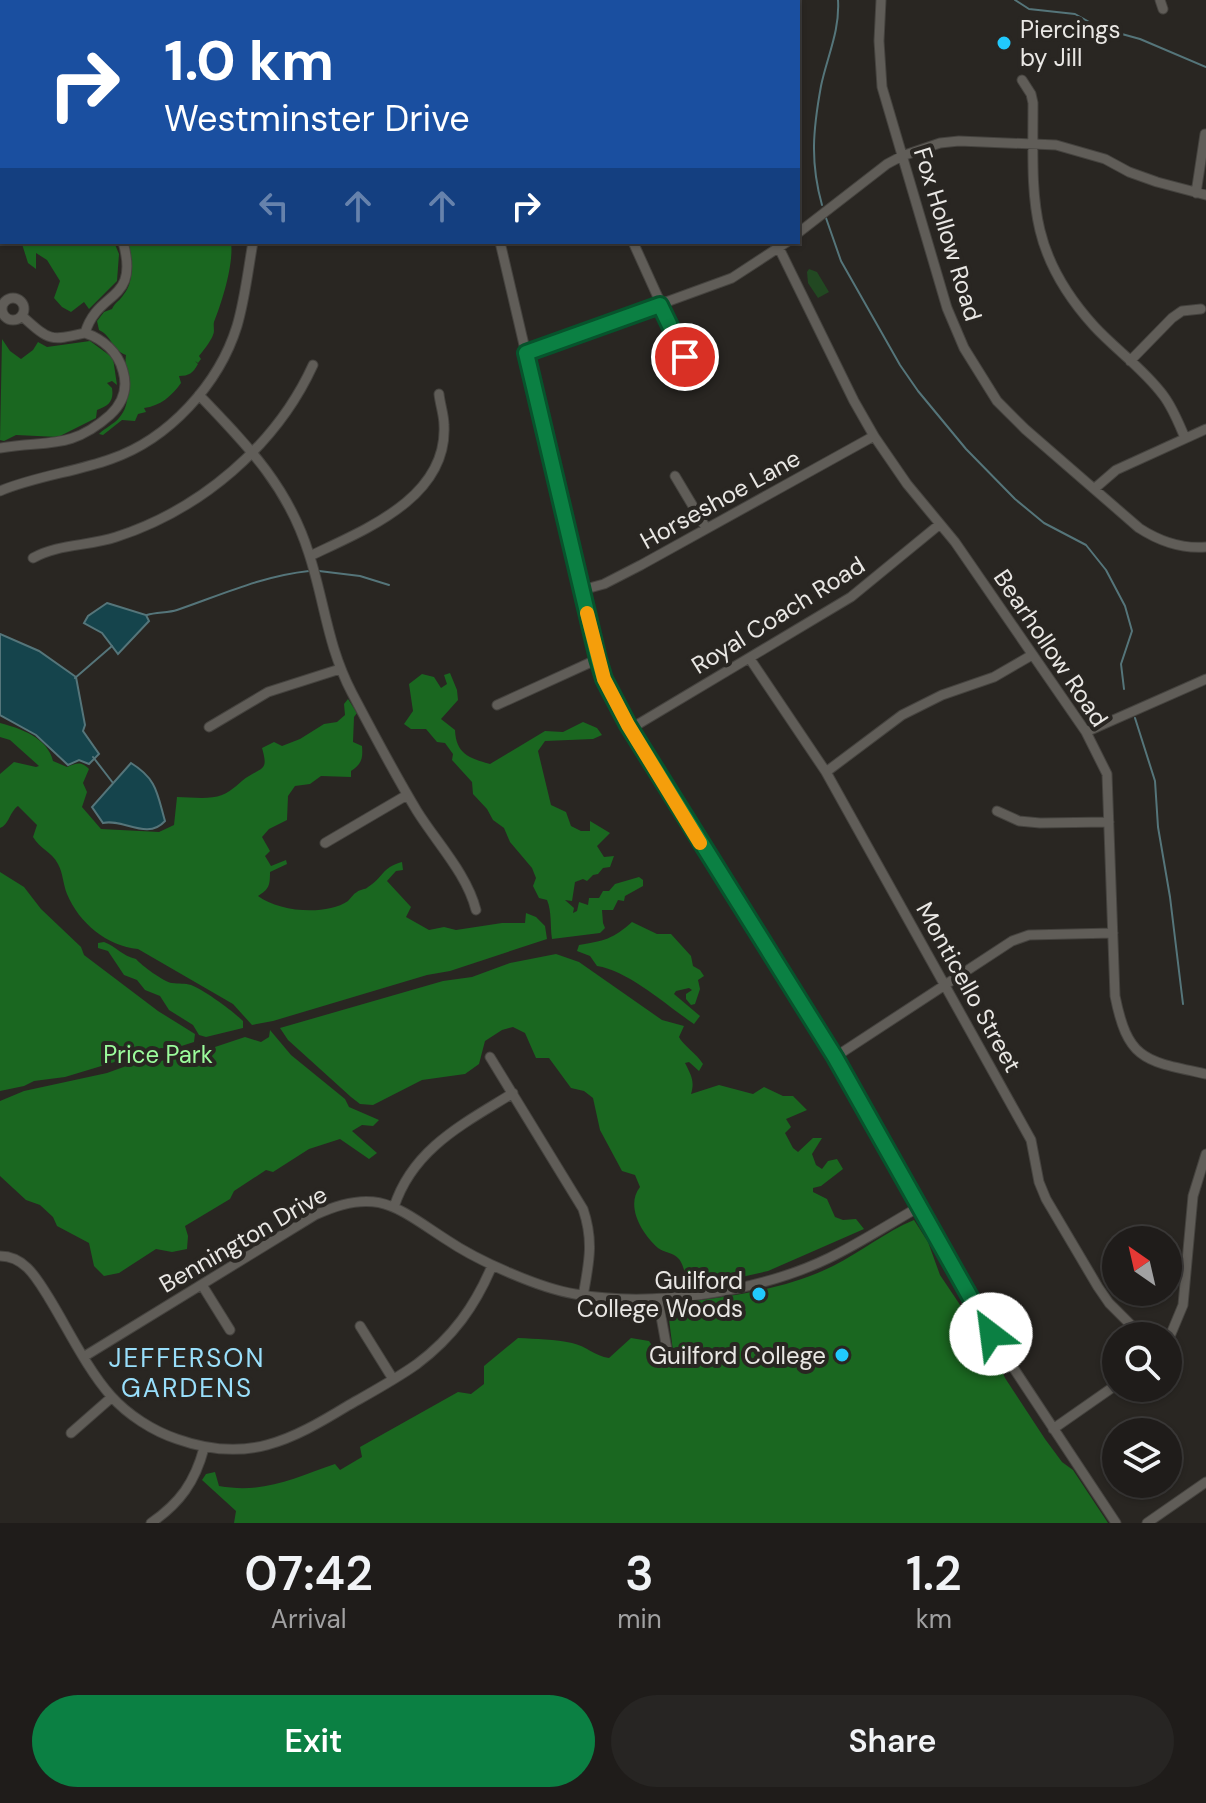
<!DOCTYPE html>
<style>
:root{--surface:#1f1c1a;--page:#272523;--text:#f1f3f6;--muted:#a1a1a2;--line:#3c3a39;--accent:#0b8043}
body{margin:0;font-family:"DM Sans",sans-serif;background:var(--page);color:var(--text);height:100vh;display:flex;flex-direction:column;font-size:30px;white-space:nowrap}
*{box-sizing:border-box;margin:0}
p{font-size:26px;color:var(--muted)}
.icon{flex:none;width:44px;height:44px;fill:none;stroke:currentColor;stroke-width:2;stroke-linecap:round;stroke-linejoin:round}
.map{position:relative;height:1523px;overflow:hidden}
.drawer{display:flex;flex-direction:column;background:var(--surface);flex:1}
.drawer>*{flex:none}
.hud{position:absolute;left:0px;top:0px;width:800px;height:244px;box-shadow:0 2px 6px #0004,0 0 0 2px var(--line);background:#1a4fa0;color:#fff;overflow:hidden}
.needle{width:52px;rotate:326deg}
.controls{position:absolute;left:1102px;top:1226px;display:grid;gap:16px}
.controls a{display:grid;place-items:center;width:80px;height:80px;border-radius:50%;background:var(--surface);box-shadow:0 2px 6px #0004,0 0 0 2px var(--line);font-size:40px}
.pin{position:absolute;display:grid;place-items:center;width:68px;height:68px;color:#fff;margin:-34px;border:4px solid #fff;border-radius:50%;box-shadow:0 2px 8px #0007}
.me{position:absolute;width:88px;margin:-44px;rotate:330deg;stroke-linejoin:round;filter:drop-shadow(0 0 6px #0008)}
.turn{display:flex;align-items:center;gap:28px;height:168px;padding:0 32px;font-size:36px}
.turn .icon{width:104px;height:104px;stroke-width:2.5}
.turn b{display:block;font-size:56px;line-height:68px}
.lanes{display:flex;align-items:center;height:76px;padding:0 32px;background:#0003;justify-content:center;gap:40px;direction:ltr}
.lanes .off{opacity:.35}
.eta{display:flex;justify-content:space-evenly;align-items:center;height:136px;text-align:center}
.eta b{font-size:48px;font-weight:600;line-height:56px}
.action{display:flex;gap:16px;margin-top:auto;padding:16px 32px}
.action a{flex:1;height:92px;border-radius:48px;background:var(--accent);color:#fff;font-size:32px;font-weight:600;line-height:92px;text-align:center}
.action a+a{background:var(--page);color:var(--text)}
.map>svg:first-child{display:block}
</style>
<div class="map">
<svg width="1206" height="1523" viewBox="0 0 1206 1523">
<rect width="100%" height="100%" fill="#292622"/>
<path fill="#224822" d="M 809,269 L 817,272 L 829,292 L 818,298 L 808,283 L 807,272 Z"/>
<path fill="#1a6720" d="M 0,121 L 2,242 L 114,242 L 119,254 L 117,281 L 89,309 L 84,302 L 71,312 L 62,307 L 54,298 L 60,281 L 47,260 L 36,253 L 36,269 L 28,263 L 22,244 L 0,244 Z
M 127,242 L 231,242 C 234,264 222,302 214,322 C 213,326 215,331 213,335 C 211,341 203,351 199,356 L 201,359 L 198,363 L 195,361 L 198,364 C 193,373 189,376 179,376 L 181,383 C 172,396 160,406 144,408 L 146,412 L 138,414 L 135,421 L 122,420 L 103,435 L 99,434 C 105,428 114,424 119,418 C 135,400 123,375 126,355 C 112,350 112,336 99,330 L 97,321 L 104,312 L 112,309 C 115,302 120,301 124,294 C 135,281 132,255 127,242 Z
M 2,339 L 10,351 L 21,359 L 33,350 L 38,342 L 47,347 L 90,341 L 113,358 L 117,385 L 112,381 L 107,383 L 112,388 C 114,401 109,406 97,410 L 96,418 L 58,437 L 16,435 L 4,441 L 0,440 Z
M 450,673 L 457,690 L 458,700 L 441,719 L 455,730 C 456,754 469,758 490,764 L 545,731 L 563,732 L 583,722 L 597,728 L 602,735 L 593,739 L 545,741 L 538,751 L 551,805 L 566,812 L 571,826 L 581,831 L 590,831 L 590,821 L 610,833 L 597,846 L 604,857 L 614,856 L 610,867 L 603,868 L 598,874 L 593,875 L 587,881 L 583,879 L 575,882 L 572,901 L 565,900 L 574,908 L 573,913 L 577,911 L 579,902 L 588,905 L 589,898 L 599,898 L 603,891 L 609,891 L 615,884 L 639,877 L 643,880 L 643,886 L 625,896 L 624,901 L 618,900 L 613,910 L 602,910 L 603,923 L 605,928 L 600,933 L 552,939 C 550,926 552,912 547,900 L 539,898 L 533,886 L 536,878 L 532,868 L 510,842 L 504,828 L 493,820 L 487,809 L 473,794 L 472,782 L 452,760 L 453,754 L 445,743 L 437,742 L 426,729 L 411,729 L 404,724 L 413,711 L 409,684 L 422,674 L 434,677 L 441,688 L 447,684 L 444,675 Z
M 348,699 L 357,713 L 354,717 L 353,742 L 362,746 C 363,758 362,764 351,771 L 351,777 L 321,776 L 310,784 L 295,786 L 288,796 L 287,820 L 269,829 L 262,837 L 270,851 L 265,856 L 271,866 L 286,860 L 287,864 L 270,872 C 270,886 269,889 258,896 C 279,912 326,916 348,901 C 351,898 353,894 357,892 C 360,889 365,890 368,887 C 383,878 382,867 402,862 L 403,870 L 396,871 L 387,881 L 411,907 L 406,917 L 429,930 L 444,927 L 456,930 L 502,923 L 525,923 L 526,913 L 536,917 L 545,926 L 547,939 L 450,971 L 427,975 L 273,1021 L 252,1025 L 233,1004 L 138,949 C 107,946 79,923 67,894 C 63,884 63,873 58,864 C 51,851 40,849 33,837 L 37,825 L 18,806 C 10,811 9,825 0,828 L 0,774 L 14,762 L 36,767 L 39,766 L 10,740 L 0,737 L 0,723 C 20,728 48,738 53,761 L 67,767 C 77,763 81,761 89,769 L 83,783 L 87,792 L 82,807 L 101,829 L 159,832 L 174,825 L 177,797 C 191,797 209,800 222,795 C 233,791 240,781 249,776 C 264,767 268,769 262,748 L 274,742 L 282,746 L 300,739 L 324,724 L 337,722 L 345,715 L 344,704 Z
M 0,872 L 24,887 L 41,909 L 81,947 L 84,955 L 158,1011 L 195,1034 L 194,1042 L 172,1049 L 161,1048 L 65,1077 L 34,1081 L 24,1086 L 0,1091 Z
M 632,922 L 657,934 L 671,934 L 691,956 L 693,966 L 700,970 L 704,976 L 698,980 L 700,989 L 695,1004 L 691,1005 L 686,999 L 686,994 L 692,990 L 689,988 L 676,991 L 674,994 L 700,1016 L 694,1024 C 666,1005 629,971 597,966 L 590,956 L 577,951 L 579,945 C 604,941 613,939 632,922 Z
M 104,942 C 117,947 122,956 136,959 C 141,965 164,982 172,983 C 179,984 185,983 191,985 C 204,990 233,1011 243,1021 L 243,1028 L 206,1037 L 199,1035 L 193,1025 L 169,1010 L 160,996 L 145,990 L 137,980 L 124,975 L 108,951 L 98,948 L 98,943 Z
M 556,954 L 579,962 L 662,1020 L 684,1026 L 679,1037 C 682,1044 697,1054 703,1064 L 699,1071 L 689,1062 L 685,1063 C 691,1075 695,1081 691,1094 L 719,1085 L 753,1094 L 764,1087 L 783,1096 L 793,1096 L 807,1110 L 786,1119 L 791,1127 L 785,1133 L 793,1148 L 798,1152 L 813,1138 L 822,1138 L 812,1154 L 816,1165 L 822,1169 L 828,1161 L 837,1159 L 843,1169 L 821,1186 L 813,1188 L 813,1192 L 827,1199 L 835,1217 L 843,1220 L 856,1219 L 864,1229 L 768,1271 L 688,1289 C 686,1280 685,1267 679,1259 C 673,1252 664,1253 658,1248 C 642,1234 625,1206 640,1187 L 635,1175 L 622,1171 L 600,1130 L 593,1098 L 584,1091 L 571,1088 L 549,1058 L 536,1058 L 525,1033 L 513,1027 L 502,1030 L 485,1041 L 479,1064 L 465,1074 L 422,1080 L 373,1105 L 360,1104 L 351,1097 L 288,1040 L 280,1028 L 443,981 L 472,977 L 510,963 Z
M 270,1030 L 291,1055 L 345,1099 L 349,1107 L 379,1120 L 373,1126 L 362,1125 L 352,1131 L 377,1153 L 369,1159 L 340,1139 L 309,1149 L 273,1172 L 266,1170 L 234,1191 L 230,1199 L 185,1226 L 188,1236 L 187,1249 L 172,1252 L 156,1249 L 119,1273 L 104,1276 L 94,1266 L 89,1243 L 57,1226 L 53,1217 L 40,1205 L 26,1200 L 0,1176 L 0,1101 L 24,1091 L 107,1073 L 129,1065 L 182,1058 L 245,1037 L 261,1042 L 269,1037 Z
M 914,1220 L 928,1242 L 940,1275 L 997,1360 L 1005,1378 L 1045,1439 L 1062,1462 L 1073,1470 L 1108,1523 L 234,1523 L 236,1511 L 202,1480 L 206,1474 L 215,1472 L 219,1486 C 264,1494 294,1478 335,1464 L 340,1470 L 362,1457 L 360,1447 L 458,1392 L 471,1394 L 484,1384 L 484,1366 L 518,1338 C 536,1339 555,1339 572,1343 C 586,1346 595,1356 609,1358 L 631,1338 L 649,1341 L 662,1361 L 674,1359 L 668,1311 L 678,1303 C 731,1296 785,1290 833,1266 C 861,1252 885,1232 914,1220 Z"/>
<path fill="#15444c" stroke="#55757a" stroke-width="2" d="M 107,603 L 146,615 L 149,621 L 118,654 L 102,633 L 84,623 L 88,616 Z
M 0,634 L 39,651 L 76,677 L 85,725 L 83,731 L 99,754 L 89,764 L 79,760 L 68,765 L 36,735 L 0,715 Z
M 131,763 C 157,779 157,793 165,821 C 147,841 123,818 103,823 L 92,807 Z"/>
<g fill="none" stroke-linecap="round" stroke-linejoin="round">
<path stroke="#55757a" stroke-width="2" d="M 1015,0 L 1029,9 L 1075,14 L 1100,28 L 1140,39 L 1206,67
M 822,205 C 810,162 813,130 821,86 C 827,57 840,31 838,0
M 826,218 L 841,261 L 900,365 L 918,391 L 966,449 L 1015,499 L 1044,523 L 1086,545 L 1106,570 L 1125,606 L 1132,631 L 1121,664 L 1124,689
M 319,571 L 360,576 L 389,585
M 147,615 C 156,612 168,613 177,610 C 221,595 262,576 309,571
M 75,678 L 112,646
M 1135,718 L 1155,781 L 1158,827 L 1170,897 L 1183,1004
M 93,757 L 113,783"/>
<defs>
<path id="minor" d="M 221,0 L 221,2
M 442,0 L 442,2
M 618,0 L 619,2
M 734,0 L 734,2
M 881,0 L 879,41 L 882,87 L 947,308 L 964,348 L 997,401 L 1025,429 L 1139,528 C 1159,541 1182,549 1206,547
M 1160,0 L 1163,9
M 109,2 L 109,0
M 362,2 L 362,0
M 488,2 L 491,0
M 0,52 L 2,52
M 1022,80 L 1031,94 L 1033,103 C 1033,196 1026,251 1094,326 C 1115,349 1144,369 1163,395 C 1173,408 1179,424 1185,438
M 1196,193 L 1205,134
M 798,233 L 887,164 L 902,156 L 940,143 L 959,141 L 1056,145 L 1105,159 L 1129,172 L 1157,182 L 1206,195
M 500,242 L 592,636 L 604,679 L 628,725 L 835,1057 L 991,1334 L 1116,1523
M 633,242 L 685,357
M 776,242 L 854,401 L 874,436 L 907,484 L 955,542 L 1086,732 L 1107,774 L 1115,996 C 1128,1061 1145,1061 1206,1074
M2 309a11 11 0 1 1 22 0a11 11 0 1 1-22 0Z
M 22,316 C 50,341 49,341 85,333
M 85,333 C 98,289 140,303 123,242
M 526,353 L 732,278 L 787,242
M 1130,361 L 1172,318 L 1182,311 L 1201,309
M 199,395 C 247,445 288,486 309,554 C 325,603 327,645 352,693 C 373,733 394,773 417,811 C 437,843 467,874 476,910
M 0,448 C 47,440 71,450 110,415 C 123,403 128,388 123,371 C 118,352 103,339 85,333
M 675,476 L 706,528
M 1094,489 L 1116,470 L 1206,429
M 0,491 C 36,476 75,472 111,459 C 169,439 219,384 237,326 C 245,299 248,270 253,242
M 310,556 C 364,530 448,498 444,425 C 444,415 440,404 439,394
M 33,558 C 57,544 89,546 116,537 C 200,510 276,446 313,365
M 582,590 L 604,584 L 641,565 L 874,436
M 750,659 L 826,772 L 1031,1140 L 1039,1182 L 1046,1199 L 1098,1287 L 1109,1303 L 1142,1336
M 497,705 L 598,659
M 209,727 L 268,692 L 340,669
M 630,729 L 851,597 L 940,524
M 1086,732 L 1206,679
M 826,772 L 902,715 L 942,695 L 994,677 L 1032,655
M 997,811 L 1019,821 L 1040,823 L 1109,822
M 325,843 L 407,795
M 490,1057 L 583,1209 C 594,1241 589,1263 583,1296
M 835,1057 L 1012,941 L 1029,935 L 1113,933
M 394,1207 C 413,1148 465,1123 513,1093
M 0,1256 C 25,1256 37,1279 49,1298 C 68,1329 87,1369 111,1396 C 128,1415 153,1431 177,1439 C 247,1464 290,1441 349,1405 C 372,1392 396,1379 417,1364 C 453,1337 475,1306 492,1266
M 202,1285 L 230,1330
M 658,1300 L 668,1355
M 360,1326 L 393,1379
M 1168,1341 L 1183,1305 L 1193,1196 L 1206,1154
M 85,1356 L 315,1215 C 377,1186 396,1207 447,1240 C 478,1261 539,1288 575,1294 C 652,1308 759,1292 829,1258 C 860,1243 889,1224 919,1207
M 1053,1429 L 1116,1385
M 71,1433 L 112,1397
M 151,1523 C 180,1503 195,1482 204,1448
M 1147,1523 L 1206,1482"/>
</defs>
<use href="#minor" stroke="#45433f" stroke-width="11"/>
<use href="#minor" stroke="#605d58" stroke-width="9"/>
</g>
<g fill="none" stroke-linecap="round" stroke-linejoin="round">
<defs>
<path id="route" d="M 685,357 L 660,305 L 526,353 L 598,659 L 604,679 L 628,725 L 835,1057 L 991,1334"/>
</defs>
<use href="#route" stroke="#07532c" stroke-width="20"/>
<use href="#route" stroke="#0b8043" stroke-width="14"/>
<path stroke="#f59e0b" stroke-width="14" d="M 587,613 L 604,679 L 628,725 L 700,843"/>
</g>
<g fill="#21c9fd" stroke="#292622" stroke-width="3">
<circle cx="1004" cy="43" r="8"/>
<circle cx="759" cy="1294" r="8"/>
<circle cx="842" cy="1355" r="8"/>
</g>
<g text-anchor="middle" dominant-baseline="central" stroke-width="8" stroke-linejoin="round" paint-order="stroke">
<g font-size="24" fill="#e9e7e4" stroke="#292622" text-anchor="end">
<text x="1020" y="29" text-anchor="start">Piercings<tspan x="1020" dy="28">by Jill</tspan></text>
<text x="743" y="1280">Guilford<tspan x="743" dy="28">College Woods</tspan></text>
<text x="826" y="1355">Guilford College</text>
</g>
<g font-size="24" fill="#e9e7e4" stroke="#292622">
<text transform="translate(948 234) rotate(73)">Fox Hollow Road</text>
<text transform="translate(720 499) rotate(-29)">Horseshoe Lane</text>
<text transform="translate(778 615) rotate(-32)">Royal Coach Road</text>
<text transform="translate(1051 648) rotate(56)">Bearhollow Road</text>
<text transform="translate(969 987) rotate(61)">Monticello Street</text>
<text transform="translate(243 1239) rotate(-30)">Bennington Drive</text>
</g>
<g font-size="24" fill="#9cfc9c" stroke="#292622">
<text x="158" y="1054">Price Park</text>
</g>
<g font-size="26" letter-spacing="2" fill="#99dffb" stroke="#292622">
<text x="187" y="1358">JEFFERSON<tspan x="187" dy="30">GARDENS</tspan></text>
</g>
</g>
</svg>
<div class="controls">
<a><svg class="needle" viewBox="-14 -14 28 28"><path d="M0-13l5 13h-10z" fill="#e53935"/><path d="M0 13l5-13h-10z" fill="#a1a1a2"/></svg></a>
<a><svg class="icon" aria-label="search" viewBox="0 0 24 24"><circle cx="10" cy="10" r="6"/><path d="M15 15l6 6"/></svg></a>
<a><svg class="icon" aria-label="layers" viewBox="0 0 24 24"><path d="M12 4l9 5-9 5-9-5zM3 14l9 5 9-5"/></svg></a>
</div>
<div class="pin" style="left:685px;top:357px;background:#d93025"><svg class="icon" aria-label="arrive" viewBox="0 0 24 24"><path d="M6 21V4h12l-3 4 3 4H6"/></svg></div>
<svg class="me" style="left:991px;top:1334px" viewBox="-20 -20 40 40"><circle r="19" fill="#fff"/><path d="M0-13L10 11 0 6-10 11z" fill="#0b8043"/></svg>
<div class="hud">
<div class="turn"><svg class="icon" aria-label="right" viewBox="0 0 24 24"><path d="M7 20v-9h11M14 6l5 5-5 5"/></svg><div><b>1.0 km</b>Westminster Drive</div></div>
<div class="lanes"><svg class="icon off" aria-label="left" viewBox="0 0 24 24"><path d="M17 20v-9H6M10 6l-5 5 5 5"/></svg><svg class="icon off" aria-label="ahead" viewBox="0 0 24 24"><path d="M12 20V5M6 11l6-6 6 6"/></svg><svg class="icon off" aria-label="ahead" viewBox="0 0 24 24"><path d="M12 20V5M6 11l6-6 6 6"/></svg><svg class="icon" aria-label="right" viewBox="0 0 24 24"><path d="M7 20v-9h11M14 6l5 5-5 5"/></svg></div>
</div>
</div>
<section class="drawer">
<div class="eta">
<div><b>07:42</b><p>Arrival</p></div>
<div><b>3</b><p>min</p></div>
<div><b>1.2</b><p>km</p></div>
</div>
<div class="action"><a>Exit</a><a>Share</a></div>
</section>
